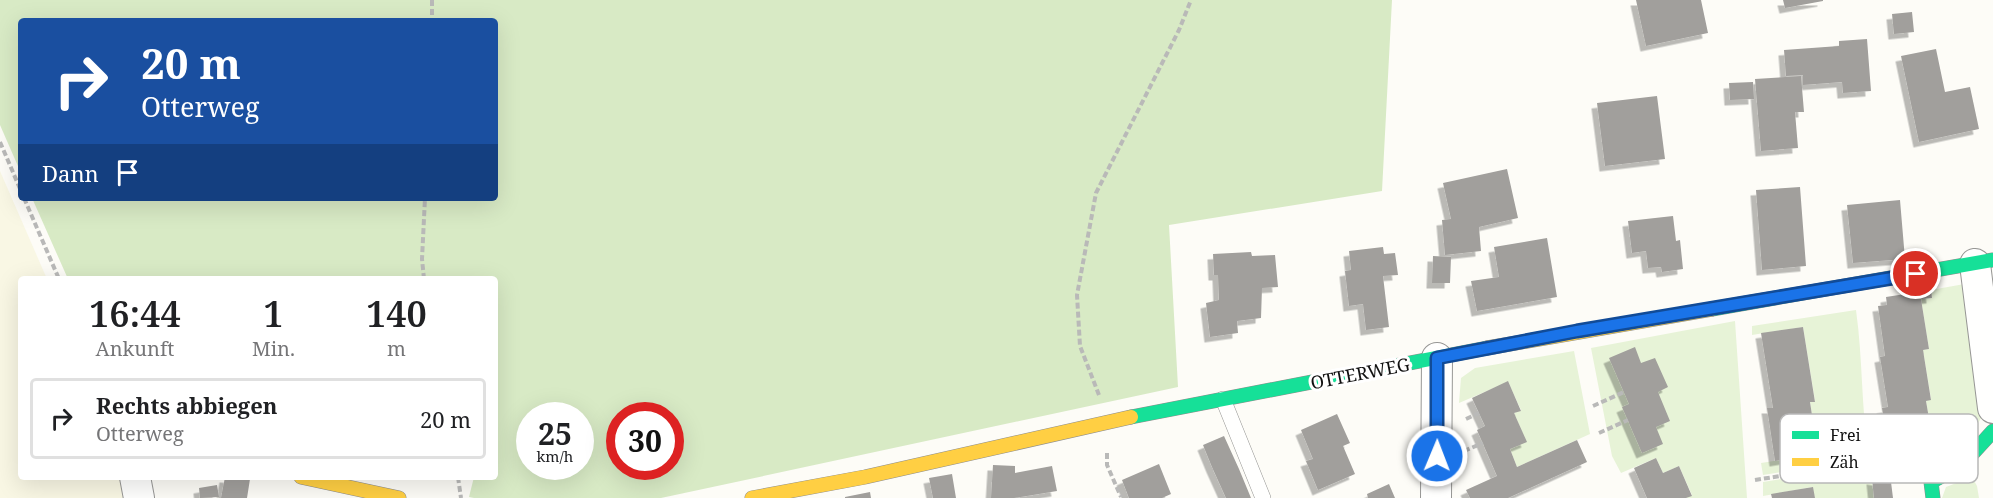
<!DOCTYPE html>
<html lang="de">
<meta charset="utf-8">
<style>
:root{--surface:#fff;--page:#f6f6f6;--text:#202124;--muted:#757577;--line:#e0e0e0}
body{margin:0;font-family:"Noto Serif",serif;background:var(--page);color:var(--text);height:100vh;display:flex;flex-direction:column;font-size:22px;white-space:nowrap}
*{box-sizing:border-box;margin:0}
p{font-size:20px;color:var(--muted)}
.icon{flex:none;width:33px;height:33px;fill:none;stroke:currentColor;stroke-width:2;stroke-linecap:round;stroke-linejoin:round}
.map{position:relative;flex:1;overflow:hidden}
.panel{position:absolute;left:18px;top:276px;width:480px;height:204px;display:flex;flex-direction:column;background:var(--surface);border-radius:6px;box-shadow:0 6px 24px #0002}
.panel>*{flex:none}
.guide{position:absolute;left:18px;top:18px;width:480px;height:183px;border-radius:6px;box-shadow:0 6px 24px #0002;background:#1a4fa0;color:#fff;overflow:hidden}
.speed{position:absolute;left:516px;top:402px;display:flex;gap:12px;font-size:30px;font-weight:700;text-align:center}
.speed>*{display:grid;place-content:center;width:78px;height:78px;border-radius:50%;background:var(--surface);box-shadow:0 6px 24px #0002;line-height:1}
.speed small{font-size:15px;font-weight:400}
.speed .limit{border:9px solid #d22;background:#fff;color:#111}
.pin{position:absolute;display:grid;place-items:center;width:51px;height:51px;color:#fff;margin:-26px;border:3px solid #fff;border-radius:50%;box-shadow:0 2px 6px #0007}
.me{position:absolute;width:66px;margin:-33px;rotate:1deg;stroke-linejoin:round;filter:drop-shadow(0 0 4px #0008)}
.turn{display:flex;align-items:center;gap:21px;height:126px;padding:0 24px;font-size:27px}
.turn .icon{width:78px;height:78px;stroke-width:2.5}
.turn b{display:block;font-size:42px;line-height:51px}
.then{display:flex;align-items:center;height:57px;padding:0 24px;background:#0003;gap:12px;font-size:22px}
.eta{display:flex;justify-content:space-evenly;align-items:center;height:102px;text-align:center}
.eta b{font-size:36px;font-weight:600;line-height:42px}
ul{padding:0;list-style:none}
li{display:flex;align-items:center;gap:18px;height:81px;margin:0 12px 9px;padding:0 12px;border:3px solid var(--line);border-radius:6px}
li div{flex:1}
li b{display:block;font-size:22px}
li em{font-style:normal}
.map>svg:first-child{display:block}
</style>
<div class="map">
<svg width="1993" height="498" viewBox="0 0 1993 498">
<defs>
<filter id="shadow"><feDropShadow dx="-5.5" dy="5.5" stdDeviation="0" flood-color="#0004"/></filter>
</defs>
<rect width="100%" height="100%" fill="#fdfcf7"/>
<path fill="#f9f7e4" d="M 0,171 L 47,279 L 21,279 L 21,477 L 121,477 L 125,498 L 0,498 Z"/>
<path fill="#e7f3d7" d="M 1970,283 L 1987,407 L 1959,458 L 1893,470 L 1891,460 L 1935,453 L 1926,401 L 1931,399 L 1923,350 L 1929,349 L 1921,299 L 1932,298 L 1931,290 Z
M 1856,310 C 1863,359 1861,409 1869,458 L 1763,475 L 1761,463 L 1818,454 L 1810,402 L 1815,401 L 1803,327 L 1752,335 L 1752,326 Z
M 1735,321 L 1747,498 L 1686,498 L 1692,495 L 1679,466 L 1663,473 L 1656,458 L 1621,473 L 1612,456 L 1591,348 Z
M 1574,351 L 1590,434 L 1517,467 L 1510,449 L 1526,441 L 1514,413 L 1521,410 L 1508,382 L 1459,403 L 1461,378 L 1475,368 Z
M 1870,465 L 1874,498 L 1815,498 L 1812,487 L 1763,496 L 1763,482 Z
M 1972,477 L 1977,486 L 1979,498 L 1942,498 L 1946,487 Z"/>
<path fill="#d8eac5" fill-rule="evenodd" d="M 0,0 L 1392,0 L 1382,191 L 1169,225 L 1178,387 L 661,498 L 474,498 L 469,497 L 474,477 L 495,477 L 495,279 L 68,279 L 32,198 L 495,198 L 495,21 L 21,21 L 21,173 L 0,125 ZM 530,416 L 580,416 L 580,466 L 530,466 ZM 620,416 L 670,416 L 670,466 L 620,466 Z"/>
<path fill="#a19f9c" filter="url(#shadow)" d="M 1636,0 L 1701,0 L 1708,33 L 1646,46 Z
M 1783,0 L 1823,0 L 1823,1 L 1785,8 Z
M 1912,12 L 1914,32 L 1894,34 L 1892,14 Z
M 1867,39 L 1871,91 L 1843,93 L 1842,82 L 1803,85 L 1803,75 L 1786,76 L 1784,50 L 1839,46 L 1839,41 Z
M 1936,49 L 1945,92 L 1970,87 L 1979,129 L 1919,142 L 1901,56 Z
M 1801,76 L 1804,112 L 1795,112 L 1798,148 L 1761,151 L 1755,79 Z
M 1753,82 L 1754,99 L 1730,100 L 1729,83 Z
M 1657,96 L 1665,159 L 1605,166 L 1597,103 Z
M 1507,169 L 1518,218 L 1479,227 L 1481,251 L 1445,255 L 1442,220 L 1451,219 L 1443,183 Z
M 1800,187 L 1806,266 L 1762,270 L 1756,190 Z
M 1900,200 L 1905,259 L 1853,263 L 1847,205 Z
M 1673,216 L 1676,241 L 1680,240 L 1683,269 L 1662,272 L 1661,267 L 1648,268 L 1646,251 L 1632,253 L 1628,221 Z
M 1547,238 L 1557,297 L 1477,311 L 1471,281 L 1499,277 L 1494,247 Z
M 1383,247 L 1384,254 L 1395,253 L 1398,275 L 1383,276 L 1389,327 L 1366,330 L 1363,304 L 1349,306 L 1345,271 L 1351,270 L 1349,251 Z
M 1251,252 L 1252,256 L 1275,255 L 1278,287 L 1262,288 L 1261,318 L 1237,321 L 1238,333 L 1210,337 L 1206,303 L 1219,300 L 1218,275 L 1214,275 L 1213,254 Z
M 1433,256 L 1451,257 L 1450,283 L 1432,283 Z
M 1931,290 L 1932,298 L 1921,299 L 1929,349 L 1923,350 L 1931,400 L 1926,401 L 1935,453 L 1891,460 L 1882,408 L 1888,407 L 1880,357 L 1885,356 L 1878,306 L 1887,305 L 1886,297 Z
M 1803,327 L 1815,402 L 1810,402 L 1818,454 L 1775,461 L 1767,408 L 1773,408 L 1761,333 Z
M 1635,347 L 1641,363 L 1655,358 L 1668,387 L 1658,392 L 1670,421 L 1656,427 L 1663,444 L 1642,453 L 1622,407 L 1629,404 L 1609,358 Z
M 1508,381 L 1521,411 L 1514,413 L 1527,442 L 1510,449 L 1517,467 L 1577,440 L 1587,462 L 1508,498 L 1470,498 L 1466,490 L 1497,476 L 1477,430 L 1485,426 L 1472,398 Z
M 1337,414 L 1350,443 L 1343,446 L 1355,474 L 1318,490 L 1306,461 L 1313,459 L 1301,430 Z
M 1224,436 L 1239,469 L 1251,498 L 1226,498 L 1212,467 L 1203,445 Z
M 1656,458 L 1663,473 L 1679,466 L 1692,496 L 1686,498 L 1647,498 L 1634,468 Z
M 1159,464 L 1171,494 L 1162,498 L 1129,498 L 1122,480 Z
M 993,465 L 1015,466 L 1015,473 L 1052,466 L 1057,491 L 1014,498 L 991,498 Z
M 952,474 L 956,498 L 933,498 L 929,478 Z
M 225,477 L 250,479 L 247,498 L 221,498 Z
M 1872,479 L 1891,482 L 1893,498 L 1874,498 Z
M 1389,484 L 1395,498 L 1368,498 L 1367,494 Z
M 217,485 L 219,497 L 200,498 L 199,488 Z
M 1813,487 L 1815,498 L 1772,498 L 1771,494 Z
M 870,492 L 871,498 L 845,498 L 845,497 Z"/>
<g fill="none" stroke-linecap="round" stroke-linejoin="round">
<defs>
<path id="lane" d="M 1223,399 L 1263,498"/>
<path id="street" d="M 1975,264 L 1993,408
M 135,477 L 139,498
M 1436,498 L 1437,358"/>
<path id="fast" d="M 1712,309 L 1993,260
M 1131,417 L 1487,348
M 1933,498 L 1931,482 L 1962,465 L 1993,431"/>
<path id="slow" d="M 1487,348 L 1712,309
M 301,477 L 399,498
M 752,498 L 865,477 L 1131,417"/>
</defs>
<use href="#lane" stroke="#979795" stroke-width="16"/>
<use href="#street" stroke="#979795" stroke-width="32"/>
<use href="#fast" stroke="#8e8d8b" stroke-width="15"/>
<use href="#slow" stroke="#8e8d8b" stroke-width="15"/>
<path stroke="#b9b9b8" stroke-width="4" stroke-dasharray="6 3" stroke-linecap="butt" d="M 432,0 L 432,21
M 0,142 L 21,191
M 24,198 L 59,279
M 424,279 L 422,259 L 425,198
M 1099,395 L 1080,346 L 1077,295 L 1096,193 L 1179,30 L 1191,0
M 1593,406 L 1624,392
M 1466,419 L 1479,413
M 1599,433 L 1628,420
M 1464,451 L 1483,443
M 1107,453 L 1107,465 L 1121,497
M 458,477 L 461,498
M 1755,480 L 1875,461"/>
<use href="#lane" stroke="#fffffe" stroke-width="15"/>
<use href="#street" stroke="#fffffe" stroke-width="30"/>
<use href="#fast" stroke="#16e098" stroke-width="14"/>
<use href="#slow" stroke="#ffcf43" stroke-width="14"/>
</g>
<g fill="none" stroke-linecap="round" stroke-linejoin="round">
<defs>
<path id="route" d="M 1437,456 L 1437,358 L 1577,331 L 1916,274"/>
</defs>
<use href="#route" stroke="#114b97" stroke-width="15"/>
<use href="#route" stroke="#1a73e8" stroke-width="10"/>
</g>
<g text-anchor="middle" dominant-baseline="central" stroke-width="6" stroke-linejoin="round" paint-order="stroke">
<g font-size="18" fill="#111" stroke="#fff">
<text transform="translate(1360 373) rotate(-11)">OTTERWEG</text>
</g>
</g>
<rect x="1780" y="414" width="198" height="69" rx="9" fill="#fff" stroke="#b8b8b8" stroke-width="1.5"/>
<rect x="1792" y="431" width="27" height="8" fill="#16e098"/>
<rect x="1792" y="458" width="27" height="8" fill="#ffcf43"/>
<g font-size="16" fill="#111">
<text x="1830" y="441">Frei</text>
<text x="1830" y="468">Zäh</text>
</g>
</svg>
<div class="speed"><div>25<small>km/h</small></div><div class="limit">30</div></div>
<div class="pin" style="left:1916px;top:274px;background:#d93025"><svg class="icon" aria-label="arrive" viewBox="0 0 24 24"><path d="M6 21V4h12l-3 4 3 4H6"/></svg></div>
<svg class="me" style="left:1437px;top:456px" viewBox="-20 -20 40 40"><circle r="17" fill="#1a73e8" stroke="#fff" stroke-width="3"/><path d="M0-11L8 9 0 5-8 9z" fill="#fff"/></svg>
<div class="guide">
<div class="turn"><svg class="icon" aria-label="right" viewBox="0 0 24 24"><path d="M7 20v-9h11M14 6l5 5-5 5"/></svg><div><b>20 m</b>Otterweg</div></div>
<div class="then">Dann<svg class="icon" aria-label="arrive" viewBox="0 0 24 24"><path d="M6 21V4h12l-3 4 3 4H6"/></svg></div>
</div>
<section class="panel">
<div class="eta">
<div><b>16:44</b><p>Ankunft</p></div>
<div><b>1</b><p>Min.</p></div>
<div><b>140</b><p>m</p></div>
</div>
<ul>
<li><svg class="icon" aria-label="right" viewBox="0 0 24 24"><path d="M7 20v-9h11M14 6l5 5-5 5"/></svg><div><b>Rechts abbiegen</b><p>Otterweg</p></div><em>20 m</em></li>
</ul>
</section>
</div>
